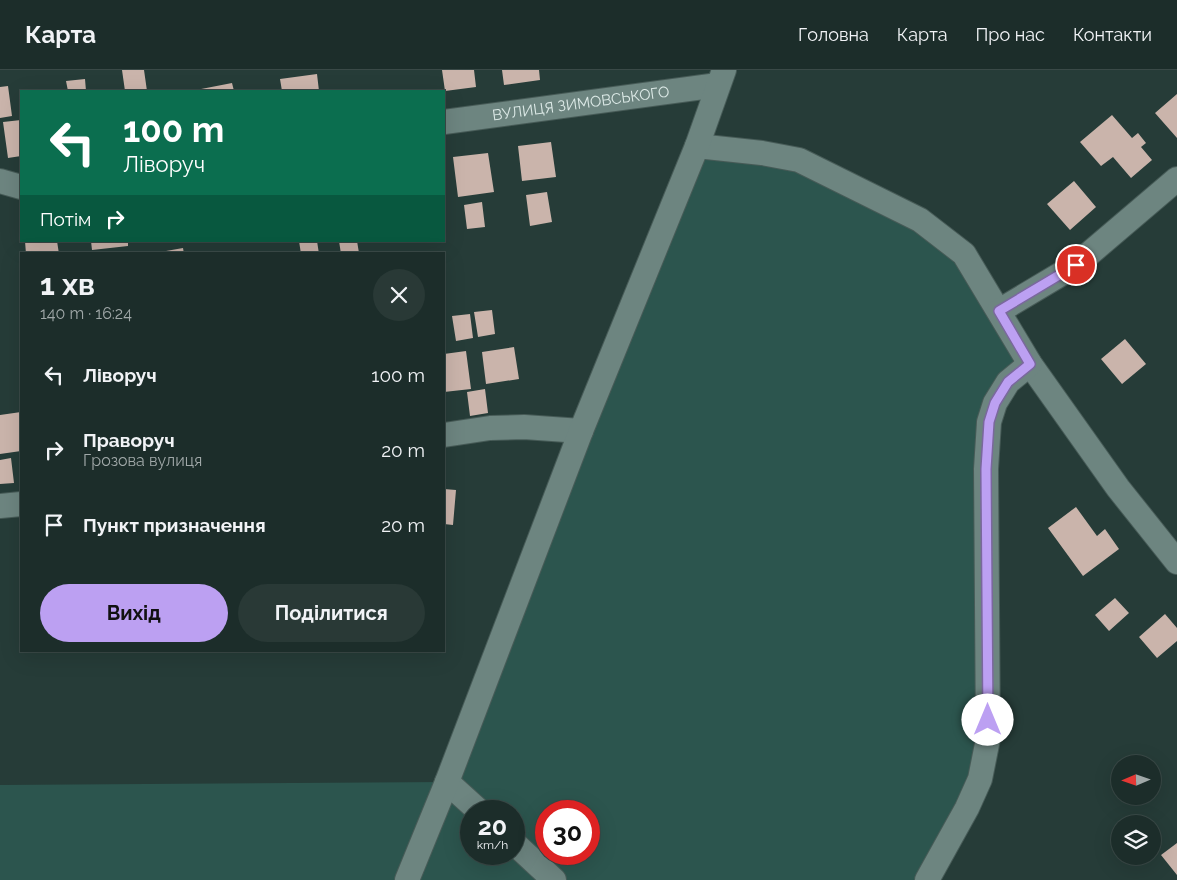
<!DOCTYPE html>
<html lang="uk">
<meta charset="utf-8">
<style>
:root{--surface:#1c2d2a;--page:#293936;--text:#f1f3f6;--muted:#a0a8a8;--line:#3a4947;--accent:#bca0f2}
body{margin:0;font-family:Raleway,sans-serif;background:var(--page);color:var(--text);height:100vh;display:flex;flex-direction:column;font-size:19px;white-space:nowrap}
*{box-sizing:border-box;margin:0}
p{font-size:16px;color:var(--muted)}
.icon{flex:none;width:28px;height:28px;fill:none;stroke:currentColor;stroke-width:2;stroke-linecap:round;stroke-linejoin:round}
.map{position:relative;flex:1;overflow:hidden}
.drawer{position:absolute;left:20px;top:182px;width:425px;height:400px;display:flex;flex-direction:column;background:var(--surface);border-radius:0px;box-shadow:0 5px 20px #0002,0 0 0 1px var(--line)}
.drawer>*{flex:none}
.hud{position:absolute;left:20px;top:20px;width:425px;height:152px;border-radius:0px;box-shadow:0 5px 20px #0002,0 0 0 1px var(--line);background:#0b6e4f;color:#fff;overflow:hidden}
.needle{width:32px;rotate:268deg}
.buttons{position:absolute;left:1111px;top:685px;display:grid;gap:10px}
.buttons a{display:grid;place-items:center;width:50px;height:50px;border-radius:50%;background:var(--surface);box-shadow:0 5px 20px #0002,0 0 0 1px var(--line);font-size:25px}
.speed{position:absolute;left:460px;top:730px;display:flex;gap:10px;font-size:25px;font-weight:700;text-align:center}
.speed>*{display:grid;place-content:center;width:65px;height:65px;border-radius:50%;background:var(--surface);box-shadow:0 5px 20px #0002,0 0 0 1px var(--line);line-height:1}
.speed small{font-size:12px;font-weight:400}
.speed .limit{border:8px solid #d22;background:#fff;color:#111}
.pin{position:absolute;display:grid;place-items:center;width:42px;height:42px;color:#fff;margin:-21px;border:2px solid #fff;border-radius:50%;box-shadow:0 1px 5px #0007}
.me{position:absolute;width:55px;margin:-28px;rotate:0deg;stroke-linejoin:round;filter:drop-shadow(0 0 4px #0008)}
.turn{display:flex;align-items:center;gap:18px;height:105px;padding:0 20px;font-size:22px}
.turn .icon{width:65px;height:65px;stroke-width:2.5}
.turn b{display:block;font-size:35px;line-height:42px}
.then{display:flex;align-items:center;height:48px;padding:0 20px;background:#0003;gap:10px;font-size:19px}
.round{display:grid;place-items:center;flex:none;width:52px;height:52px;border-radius:26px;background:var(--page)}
.head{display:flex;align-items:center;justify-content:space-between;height:85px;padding:0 20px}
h1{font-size:30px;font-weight:700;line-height:38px}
.button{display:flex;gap:10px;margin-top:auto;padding:10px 20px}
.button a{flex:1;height:58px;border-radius:30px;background:var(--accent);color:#111;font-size:20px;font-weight:700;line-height:58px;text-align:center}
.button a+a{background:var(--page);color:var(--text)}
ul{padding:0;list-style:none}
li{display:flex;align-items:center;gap:15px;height:75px;padding:0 20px}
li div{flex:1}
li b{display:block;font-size:19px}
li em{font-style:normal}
header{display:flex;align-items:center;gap:30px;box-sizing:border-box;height:70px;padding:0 25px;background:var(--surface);border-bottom:1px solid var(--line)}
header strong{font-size:24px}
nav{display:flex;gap:28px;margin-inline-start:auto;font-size:18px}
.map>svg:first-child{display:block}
</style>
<header>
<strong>Карта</strong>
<nav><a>Головна</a><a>Карта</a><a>Про нас</a><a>Контакти</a></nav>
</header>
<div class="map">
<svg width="1177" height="810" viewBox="0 0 1177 810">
<rect width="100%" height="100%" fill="#263c38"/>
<path fill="#2c554e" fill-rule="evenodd" d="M 697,76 L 762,83 L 964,184 L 1030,294 L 995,333 L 988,669 L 927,810 L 0,810 L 0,715 L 447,712 ZM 471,741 L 514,741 L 514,784 L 471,784 ZM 546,741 L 589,741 L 589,784 L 546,784 Z"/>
<path fill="#cab4ab" d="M 122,0 L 144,0 L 147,21 L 125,21 Z
M 442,0 L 474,0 L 476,17 L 445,21 Z
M 502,0 L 539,0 L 540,10 L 504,15 Z
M 317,4 L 319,21 L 282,21 L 280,9 Z
M 85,9 L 86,21 L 68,21 L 66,11 Z
M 232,13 L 234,21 L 196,21 L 196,20 Z
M 8,16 L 12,46 L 0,48 L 0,17 Z
M 1177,24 L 1177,68 L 1155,43 Z
M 1112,45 L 1132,68 L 1138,63 L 1146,73 L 1141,77 L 1152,90 L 1131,108 L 1113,87 L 1101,96 L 1080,72 Z
M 21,50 L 21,86 L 8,88 L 3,52 Z
M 551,72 L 556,107 L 522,111 L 518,76 Z
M 488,83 L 494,122 L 458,127 L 453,87 Z
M 1074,111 L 1096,137 L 1070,160 L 1047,134 Z
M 547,122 L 552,152 L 530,156 L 526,125 Z
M 482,132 L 485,157 L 467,159 L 464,135 Z
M 25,171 L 57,171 L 59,184 L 26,184 Z
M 91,171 L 128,171 L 128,176 L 92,180 Z
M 299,171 L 317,171 L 319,184 L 301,184 Z
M 339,171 L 357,171 L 359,183 L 341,184 Z
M 183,178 L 184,184 L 166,184 L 166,181 Z
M 492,240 L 495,264 L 478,267 L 474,242 Z
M 470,244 L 473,268 L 456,271 L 452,246 Z
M 1125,269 L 1146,294 L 1122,314 L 1101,289 Z
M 514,277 L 519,309 L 486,314 L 482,282 Z
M 466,281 L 471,319 L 444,322 L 444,284 Z
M 485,319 L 488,343 L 470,346 L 467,322 Z
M 21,342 L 21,381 L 0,384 L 0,345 Z
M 11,388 L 14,413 L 0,414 L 0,390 Z
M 444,419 L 456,420 L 453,455 L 444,454 Z
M 1076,437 L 1097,466 L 1105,459 L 1119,479 L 1083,506 L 1048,458 Z
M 1115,528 L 1129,543 L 1109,561 L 1095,545 Z
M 1165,544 L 1177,558 L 1177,571 L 1157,588 L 1139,567 Z
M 1177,773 L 1177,805 L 1161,785 Z"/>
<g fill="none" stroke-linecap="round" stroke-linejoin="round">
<defs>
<g id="minor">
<path id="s1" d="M 444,52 L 718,15"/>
<path d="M 697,76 L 762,83 L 799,90 L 920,150 L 964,184 L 1030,294 L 1118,418 L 1177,492"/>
<path d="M 0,111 L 21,117"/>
<path d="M 999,241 L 1076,195 L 1177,109"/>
<path d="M 444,365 L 490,358 L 524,357 L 581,361"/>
<path d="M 0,436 L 21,434"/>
<path d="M 447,712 L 479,741"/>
<path d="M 514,773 L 554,810"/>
<path d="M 407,810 L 447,712 L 581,361 L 697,76 L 724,0"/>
<path d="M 927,810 L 967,738 L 980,709 L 988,669 L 986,399 L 989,352 L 995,333 L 1008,312 L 1030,294"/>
</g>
</defs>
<use href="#minor" stroke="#475b57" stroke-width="26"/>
<use href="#minor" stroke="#6d8580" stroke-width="24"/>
</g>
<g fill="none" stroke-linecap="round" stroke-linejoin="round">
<defs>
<path id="route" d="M 988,650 L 986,399 L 989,352 L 995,333 L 1008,312 L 1030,294 L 999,241 L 1076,195"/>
</defs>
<use href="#route" stroke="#7a689d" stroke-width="12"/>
<use href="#route" stroke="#bca0f2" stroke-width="9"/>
</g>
<g text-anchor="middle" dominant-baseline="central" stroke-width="5" stroke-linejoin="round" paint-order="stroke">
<g font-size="15" fill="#ddeae7" stroke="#263c38">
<text stroke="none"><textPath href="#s1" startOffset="138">ВУЛИЦЯ ЗИМОВСЬКОГО</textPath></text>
</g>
</g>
</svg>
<div class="buttons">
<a><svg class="needle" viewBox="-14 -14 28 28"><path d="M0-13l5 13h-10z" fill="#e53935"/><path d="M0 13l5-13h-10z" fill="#a0a8a8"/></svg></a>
<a><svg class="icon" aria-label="layers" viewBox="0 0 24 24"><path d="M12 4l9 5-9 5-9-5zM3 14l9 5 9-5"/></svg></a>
</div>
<div class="speed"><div>20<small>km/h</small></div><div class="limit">30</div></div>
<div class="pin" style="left:1076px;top:195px;background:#d93025"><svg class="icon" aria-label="arrive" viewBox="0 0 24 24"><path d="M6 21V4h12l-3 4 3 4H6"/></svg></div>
<svg class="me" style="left:988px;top:650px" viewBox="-20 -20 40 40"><circle r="19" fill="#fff"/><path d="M0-13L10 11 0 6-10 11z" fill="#bca0f2"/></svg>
<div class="hud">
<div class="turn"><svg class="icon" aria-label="left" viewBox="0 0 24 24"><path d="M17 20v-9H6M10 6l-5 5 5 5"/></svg><div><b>100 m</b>Ліворуч</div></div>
<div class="then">Потім<svg class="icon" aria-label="right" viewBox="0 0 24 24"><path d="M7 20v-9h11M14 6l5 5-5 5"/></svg></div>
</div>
<section class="drawer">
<div class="head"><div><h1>1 хв</h1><p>140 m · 16:24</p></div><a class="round"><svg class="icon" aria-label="close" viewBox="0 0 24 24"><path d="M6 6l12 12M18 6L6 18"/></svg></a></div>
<ul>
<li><svg class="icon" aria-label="left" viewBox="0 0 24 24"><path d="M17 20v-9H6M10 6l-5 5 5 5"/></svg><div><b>Ліворуч</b></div><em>100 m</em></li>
<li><svg class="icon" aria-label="right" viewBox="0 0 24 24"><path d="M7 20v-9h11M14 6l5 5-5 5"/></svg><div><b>Праворуч</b><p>Грозова вулиця</p></div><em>20 m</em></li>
<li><svg class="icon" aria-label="arrive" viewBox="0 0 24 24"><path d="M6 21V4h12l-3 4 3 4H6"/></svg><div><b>Пункт призначення</b></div><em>20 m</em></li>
</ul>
<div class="button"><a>Вихід</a><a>Поділитися</a></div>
</section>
</div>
